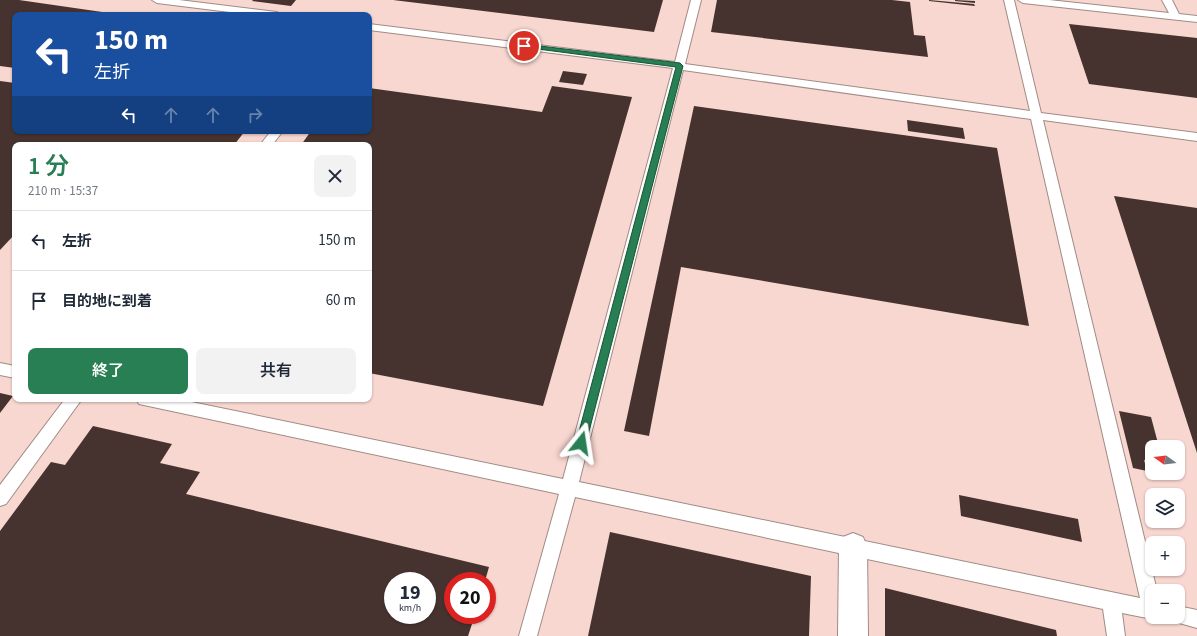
<!DOCTYPE html>
<html lang="ja">
<meta charset="utf-8">
<style>
:root{--surface:#fff;--page:#f2f2f3;--text:#1f2937;--muted:#747a83;--line:#e0e1e3;--accent:#277f53}
body{margin:0;font-family:"Source Sans 3","Noto Sans JP",sans-serif;background:var(--page);color:var(--text);height:100vh;display:flex;flex-direction:column;font-size:15px;white-space:nowrap}
*{box-sizing:border-box;margin:0}
p{font-size:13px;color:var(--muted)}
.icon{flex:none;width:22px;height:22px;fill:none;stroke:currentColor;stroke-width:2;stroke-linecap:round;stroke-linejoin:round}
.map{position:relative;flex:1;overflow:hidden}
.drawer{position:absolute;left:12px;top:142px;width:360px;height:260px;display:flex;flex-direction:column;background:var(--surface);border-radius:8px;box-shadow:0 1px 3px #0004}
.drawer>*{flex:none}
.banner{position:absolute;left:12px;top:12px;width:360px;height:122px;border-radius:8px;box-shadow:0 1px 3px #0004;background:#1a4fa0;color:#fff;overflow:hidden}
.needle{width:26px;rotate:285deg}
.controls{position:absolute;left:1145px;top:440px;display:grid;gap:8px}
.controls a{display:grid;place-items:center;width:40px;height:40px;border-radius:8px;background:var(--surface);box-shadow:0 1px 3px #0004;font-size:20px}
.speed{position:absolute;left:384px;top:572px;display:flex;gap:8px;font-size:20px;font-weight:700;text-align:center}
.speed>*{display:grid;place-content:center;width:52px;height:52px;border-radius:50%;background:var(--surface);box-shadow:0 1px 3px #0004;line-height:1}
.speed small{font-size:10px;font-weight:400}
.speed .limit{border:6px solid #d22;background:#fff;color:#111}
.pin{position:absolute;display:grid;place-items:center;width:34px;height:34px;color:#fff;margin:-17px;border:2px solid #fff;border-radius:50%;box-shadow:0 1px 4px #0007}
.me{position:absolute;width:44px;margin:-22px;rotate:15deg;stroke-linejoin:round;filter:drop-shadow(0 0 3px #0008)}
.turn{display:flex;align-items:center;gap:14px;height:84px;padding:0 16px;font-size:18px}
.turn .icon{width:52px;height:52px;stroke-width:2.5}
.turn b{display:block;font-size:28px;line-height:34px}
.lanes{display:flex;align-items:center;height:38px;padding:0 16px;background:#0003;justify-content:center;gap:20px;direction:ltr}
.lanes .off{opacity:.35}
.round{display:grid;place-items:center;flex:none;width:42px;height:42px;border-radius:8px;background:var(--page)}
.head{display:flex;align-items:center;justify-content:space-between;height:68px;padding:0 16px}
h1{font-size:24px;font-weight:600;line-height:30px;color:var(--accent)}
.cta{display:flex;gap:8px;margin-top:auto;padding:8px 16px}
.cta a{flex:1;height:46px;border-radius:8px;background:var(--accent);color:#fff;font-size:16px;font-weight:600;line-height:46px;text-align:center}
.cta a+a{background:var(--page);color:var(--text)}
ul{padding:0;list-style:none}
li{display:flex;align-items:center;gap:12px;height:60px;padding:0 16px;border-top:1px solid var(--line)}
li div{flex:1}
li b{display:block;font-size:15px}
li em{font-style:normal}
.map>svg:first-child{display:block}
</style>
<div class="map">
<svg width="1197" height="636" viewBox="0 0 1197 636">
<rect width="100%" height="100%" fill="#fde5df"/>
<path fill="#f7d7cf" fill-rule="evenodd" d="M 0,0 L 1197,0 L 1197,636 L 0,636 ZM 15,15 L 369,15 L 369,131 L 15,131 ZM 15,145 L 369,145 L 369,399 L 15,399 ZM 1152,447 L 1178,447 L 1178,473 L 1152,473 ZM 1152,495 L 1178,495 L 1178,521 L 1152,521 ZM 1152,543 L 1178,543 L 1178,569 L 1152,569 ZM 393,581 L 427,581 L 427,615 L 393,615 ZM 453,581 L 487,581 L 487,615 L 453,615 ZM 1152,591 L 1178,591 L 1178,617 L 1152,617 Z"/>
<path fill="#46332f" fill-rule="evenodd" d="M 0,0 L 19,0 L 123,15 L 15,15 L 15,68 L 0,66 Z
M 253,0 L 296,0 L 291,6 L 252,1 Z
M 393,0 L 663,0 L 654,32 Z
M 717,0 L 892,0 L 910,2 L 914,35 L 925,36 L 928,57 L 711,32 Z
M 929,0 L 974,4 L 975,6 L 929,1 Z
M 955,0 L 975,1 L 975,3 L 955,1 Z
M 1069,24 L 1197,38 L 1197,98 L 1089,84 Z
M 563,71 L 587,74 L 583,85 L 559,82 Z
M 0,81 L 15,83 L 15,131 L 245,131 L 234,145 L 15,145 L 15,234 L 0,250 Z
M 552,86 L 632,97 L 543,406 L 369,373 L 369,145 L 301,145 L 311,131 L 369,131 L 369,88 L 542,112 Z
M 694,106 L 997,148 L 1029,326 L 681,267 L 649,436 L 624,431 Z
M 907,120 L 963,128 L 965,139 L 908,131 Z
M 1114,196 L 1197,208 L 1197,453 Z
M 0,393 L 13,396 L 0,413 Z
M 1119,411 L 1151,417 L 1159,447 L 1152,447 L 1152,462 L 1144,460 L 1147,471 L 1133,468 Z
M 93,426 L 172,444 L 160,463 L 200,472 L 186,494 L 489,567 L 485,581 L 453,581 L 453,615 L 475,615 L 468,636 L 0,636 L 0,531 L 51,462 L 65,465 ZM 393,581 L 427,581 L 427,615 L 393,615 Z
M 959,495 L 1078,519 L 1082,542 L 961,516 Z
M 610,532 L 811,576 L 809,636 L 588,636 Z
M 885,588 L 1056,630 L 1057,636 L 885,636 Z"/>
<g fill="none" stroke-linecap="round" stroke-linejoin="round">
<defs>
<path id="service" d="M 152,0 L 179,0 L 277,12 L 282,15 L 254,15 L 157,3 Z
M 691,0 L 701,0 L 685,64 L 1030,111 L 1004,0 L 1014,0 L 1041,113 L 1197,133 L 1197,141 L 1043,120 L 1157,591 L 1152,591 L 1152,617 L 1157,617 L 1152,619 L 1122,613 L 1125,636 L 1107,636 L 1103,609 L 575,497 L 537,636 L 519,636 L 559,494 L 139,404 L 136,399 L 177,399 L 563,479 L 673,68 L 369,30 L 369,24 L 675,62 ZM 683,70 L 1031,119 L 1140,598 L 579,482 Z
M 1018,0 L 1049,0 L 1169,13 L 1162,0 L 1172,0 L 1179,14 L 1197,16 L 1197,22 L 1023,3 Z
M 271,131 L 283,131 L 272,145 L 260,145 Z
M 0,363 L 15,366 L 15,378 L 0,375 Z
M 65,399 L 82,399 L 6,504 L 0,506 L 0,485 Z
M 1178,606 L 1197,610 L 1197,628 L 1172,621 L 1170,617 L 1178,617 Z"/>
<path id="minor" d="M 853,533 L 863,537 L 867,547 L 868,636 L 838,636 L 839,547 L 843,537 Z"/>
</defs>
<use href="#service" stroke="#a18b86" stroke-width="2"/>
<use href="#minor" stroke="#a18b86" stroke-width="2"/>
<use href="#service" fill="#fff" fill-rule="evenodd"/>
<use href="#minor" fill="#fff" fill-rule="evenodd"/>
</g>
<path fill="#277f53" stroke="#195336" d="M 524,44 L 680,63 L 683,66 L 586,443 L 584,446 L 581,447 L 577,446 L 576,443 L 676,67 L 522,47 L 522,45 Z"/>
</svg>
<div class="controls">
<a><svg class="needle" viewBox="-14 -14 28 28"><path d="M0-13l5 13h-10z" fill="#e53935"/><path d="M0 13l5-13h-10z" fill="#747a83"/></svg></a>
<a><svg class="icon" aria-label="layers" viewBox="0 0 24 24"><path d="M12 4l9 5-9 5-9-5zM3 14l9 5 9-5"/></svg></a>
<a>+</a>
<a>−</a>
</div>
<div class="speed"><div>19<small>km/h</small></div><div class="limit">20</div></div>
<div class="pin" style="left:524px;top:46px;background:#d93025"><svg class="icon" aria-label="arrive" viewBox="0 0 24 24"><path d="M6 21V4h12l-3 4 3 4H6"/></svg></div>
<svg class="me" style="left:581px;top:443px" viewBox="-20 -20 40 40"><path d="M0-17L14 15 0 8-14 15z" fill="#277f53" stroke="#fff" stroke-width="4"/></svg>
<div class="banner">
<div class="turn"><svg class="icon" aria-label="left" viewBox="0 0 24 24"><path d="M17 20v-9H6M10 6l-5 5 5 5"/></svg><div><b>150 m</b>左折</div></div>
<div class="lanes"><svg class="icon" aria-label="left" viewBox="0 0 24 24"><path d="M17 20v-9H6M10 6l-5 5 5 5"/></svg><svg class="icon off" aria-label="ahead" viewBox="0 0 24 24"><path d="M12 20V5M6 11l6-6 6 6"/></svg><svg class="icon off" aria-label="ahead" viewBox="0 0 24 24"><path d="M12 20V5M6 11l6-6 6 6"/></svg><svg class="icon off" aria-label="right" viewBox="0 0 24 24"><path d="M7 20v-9h11M14 6l5 5-5 5"/></svg></div>
</div>
<section class="drawer">
<div class="head"><div><h1>1 分</h1><p>210 m · 15:37</p></div><a class="round"><svg class="icon" aria-label="close" viewBox="0 0 24 24"><path d="M6 6l12 12M18 6L6 18"/></svg></a></div>
<ul>
<li><svg class="icon" aria-label="left" viewBox="0 0 24 24"><path d="M17 20v-9H6M10 6l-5 5 5 5"/></svg><div><b>左折</b></div><em>150 m</em></li>
<li><svg class="icon" aria-label="arrive" viewBox="0 0 24 24"><path d="M6 21V4h12l-3 4 3 4H6"/></svg><div><b>目的地に到着</b></div><em>60 m</em></li>
</ul>
<div class="cta"><a>終了</a><a>共有</a></div>
</section>
</div>
